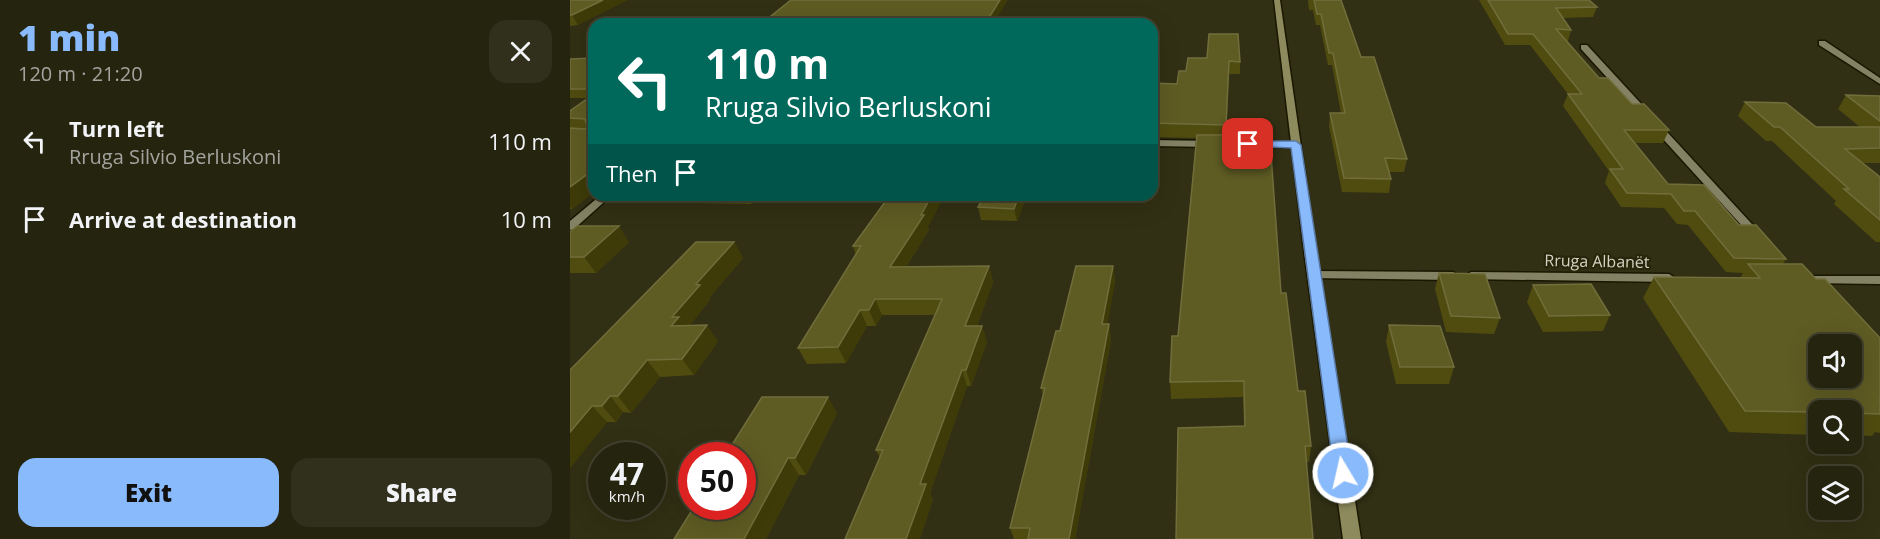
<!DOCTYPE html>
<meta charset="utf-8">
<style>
:root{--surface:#25240f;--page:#31301d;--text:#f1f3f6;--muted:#a3a49e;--line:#42412f;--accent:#89bafc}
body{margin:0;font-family:"Open Sans",sans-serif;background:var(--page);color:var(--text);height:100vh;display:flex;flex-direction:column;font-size:22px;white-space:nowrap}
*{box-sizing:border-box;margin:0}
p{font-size:20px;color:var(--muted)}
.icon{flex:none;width:33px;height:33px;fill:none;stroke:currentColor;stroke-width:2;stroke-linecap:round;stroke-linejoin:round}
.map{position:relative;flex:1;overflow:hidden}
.side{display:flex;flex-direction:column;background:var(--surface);width:570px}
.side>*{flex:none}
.top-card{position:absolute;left:18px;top:18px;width:570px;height:183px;border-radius:18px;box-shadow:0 6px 24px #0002,0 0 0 2px var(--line);background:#00695c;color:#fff;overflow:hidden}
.fabs{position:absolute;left:1238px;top:334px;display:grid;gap:12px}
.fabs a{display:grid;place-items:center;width:54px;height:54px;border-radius:12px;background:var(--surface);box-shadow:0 6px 24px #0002,0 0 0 2px var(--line);font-size:30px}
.speed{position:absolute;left:18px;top:442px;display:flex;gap:12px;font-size:30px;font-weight:700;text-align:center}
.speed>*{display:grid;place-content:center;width:78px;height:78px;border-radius:50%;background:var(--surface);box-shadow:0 6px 24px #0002,0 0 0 2px var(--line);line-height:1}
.speed small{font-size:15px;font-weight:400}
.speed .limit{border:9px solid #d22;background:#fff;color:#111}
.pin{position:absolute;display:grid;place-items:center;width:51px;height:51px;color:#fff;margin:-26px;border-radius:12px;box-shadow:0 3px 9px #0006}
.me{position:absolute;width:66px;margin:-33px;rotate:351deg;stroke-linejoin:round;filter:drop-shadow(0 0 4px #0008)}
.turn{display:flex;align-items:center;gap:21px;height:126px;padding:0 18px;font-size:27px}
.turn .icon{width:78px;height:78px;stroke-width:2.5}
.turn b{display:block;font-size:42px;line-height:51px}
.then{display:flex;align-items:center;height:57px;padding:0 18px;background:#0003;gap:12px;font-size:22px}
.round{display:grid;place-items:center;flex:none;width:63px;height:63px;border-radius:18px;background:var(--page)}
.summary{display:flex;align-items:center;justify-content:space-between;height:102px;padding:0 18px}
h1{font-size:36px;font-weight:800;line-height:45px;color:var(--accent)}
.action{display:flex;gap:12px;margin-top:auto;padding:12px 18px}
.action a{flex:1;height:69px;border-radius:18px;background:var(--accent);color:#111;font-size:24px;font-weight:800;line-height:69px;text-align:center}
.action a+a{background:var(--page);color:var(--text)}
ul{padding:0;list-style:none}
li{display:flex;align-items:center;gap:18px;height:78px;padding:0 18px}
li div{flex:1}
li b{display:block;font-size:22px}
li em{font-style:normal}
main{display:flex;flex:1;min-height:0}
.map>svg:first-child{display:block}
</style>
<main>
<section class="side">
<div class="summary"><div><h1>1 min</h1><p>120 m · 21:20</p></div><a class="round"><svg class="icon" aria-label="close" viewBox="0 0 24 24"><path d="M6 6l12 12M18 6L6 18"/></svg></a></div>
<ul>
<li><svg class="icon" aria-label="left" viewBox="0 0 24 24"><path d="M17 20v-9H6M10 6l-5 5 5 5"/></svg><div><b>Turn left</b><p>Rruga Silvio Berluskoni</p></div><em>110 m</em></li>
<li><svg class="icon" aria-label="arrive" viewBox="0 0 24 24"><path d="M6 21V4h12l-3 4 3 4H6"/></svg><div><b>Arrive at destination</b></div><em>10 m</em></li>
</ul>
<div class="action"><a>Exit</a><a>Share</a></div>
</section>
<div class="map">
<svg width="1310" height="539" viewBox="0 0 1310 539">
<rect width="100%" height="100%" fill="#313014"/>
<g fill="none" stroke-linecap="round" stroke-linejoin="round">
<defs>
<path id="minor" d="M 1249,41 L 1255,41 L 1310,78 L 1310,84 L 1249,45 Z
M 1011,45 L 1017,45 L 1192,235 L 1194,237 L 1192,239 L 1184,239 L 1011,49 Z
M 582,140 L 641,141 L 646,144 L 641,147 L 582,146 Z
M 685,141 L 725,142 L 730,145 L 725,148 L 682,146 L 682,142 Z
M 31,195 L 42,195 L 4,229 L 0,230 L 0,221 Z"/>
<path id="tertiary" d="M 744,271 L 883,272 L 889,276 L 883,280 L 740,278 L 738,275 Z
M 901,272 L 1099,274 L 1105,278 L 1099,282 L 897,279 L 895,276 Z
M 1240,276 L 1310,276 L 1310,284 L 1236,283 L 1234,280 Z"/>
<path id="secondary" d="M 704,0 L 710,0 L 746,251 L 791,539 L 773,539 L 734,251 Z"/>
</defs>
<use href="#minor" stroke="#191700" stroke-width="3"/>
<use href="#tertiary" stroke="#191700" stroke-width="3"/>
<use href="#secondary" stroke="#191700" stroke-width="3"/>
<use href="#minor" fill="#848264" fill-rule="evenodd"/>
<use href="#tertiary" fill="#848264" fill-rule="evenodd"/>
<use href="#secondary" fill="#8d8a5d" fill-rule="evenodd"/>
</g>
<path fill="#504c10" d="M 0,0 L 8,25 L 0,26 Z
M 221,0 L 423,24 L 191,24 Z
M 738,0 L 771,0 L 791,57 L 837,159 L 834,172 L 819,172 L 821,179 L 819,193 L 772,192 L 759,126 L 760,113 L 771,113 L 762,65 L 758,65 L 750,25 L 746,25 L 743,10 L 739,10 Z
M 909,0 L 1019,0 L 1027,7 L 1023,17 L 993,18 L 1001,30 L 998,41 L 997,41 L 1029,78 L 1062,104 L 1099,130 L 1093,143 L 1064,143 L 1098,184 L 1169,225 L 1216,259 L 1213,264 L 1246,279 L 1310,338 L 1310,433 L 1305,432 L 1302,436 L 1281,435 L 1281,411 L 1248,411 L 1248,435 L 1159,432 L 1073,298 L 1084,277 L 1170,278 L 1173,273 L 1156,272 L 1118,225 L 1107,224 L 1094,208 L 1051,207 L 1035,183 L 1039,171 L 993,106 L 998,94 L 960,45 L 935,45 Z
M 24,58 L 24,192 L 2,209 L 0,209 L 0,110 L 18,98 L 0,98 L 0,59 Z
M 618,58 L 670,62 L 670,74 L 659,74 L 656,139 L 711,293 L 728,391 L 741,446 L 739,462 L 737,462 L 674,426 L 673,397 L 601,399 L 600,382 L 608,336 L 626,138 L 582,137 L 582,83 L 607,84 L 616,71 Z
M 1276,95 L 1310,96 L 1310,163 L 1293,163 L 1310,177 L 1310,242 L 1306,242 L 1264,204 L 1266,201 L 1202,141 L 1196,141 L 1168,116 L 1175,102 L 1246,127 L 1290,127 L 1268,109 Z
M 123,195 L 190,195 L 181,204 L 128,203 Z
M 415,195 L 457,195 L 447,221 L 411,220 L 408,207 Z
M 358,227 L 359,230 L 336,267 L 419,266 L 423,282 L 407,326 L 412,326 L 417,342 L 401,386 L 397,386 L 360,493 L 363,500 L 310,458 L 306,450 L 365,315 L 312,315 L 306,326 L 297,326 L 276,363 L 237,364 L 228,348 L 286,255 L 283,246 Z
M 0,232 L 59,242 L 26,273 L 0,273 Z
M 164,242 L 173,258 L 139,298 L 140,300 L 119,326 L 148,341 L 124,375 L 90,377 L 61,413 L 53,412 L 46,422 L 37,422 L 0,468 L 0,370 Z
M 543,266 L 545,281 L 537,324 L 539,324 L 541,340 L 505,539 L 444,539 L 440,528 L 473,395 L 471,388 Z
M 869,273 L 930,318 L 924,334 L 876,332 L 865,289 Z
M 963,285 L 1040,315 L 1033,331 L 973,332 L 957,302 Z
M 819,325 L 884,367 L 879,384 L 826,384 L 816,342 Z
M 267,413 L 236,475 L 229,475 L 196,539 L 104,539 Z"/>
<path fill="#3e3b09" d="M 33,0 L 58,0 L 8,25 L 2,15 Z
M 430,0 L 438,0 L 423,24 L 415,24 Z
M 24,84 L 24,98 L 23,98 L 17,89 Z
M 24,169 L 24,192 L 2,209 L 0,206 L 0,187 Z
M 177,195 L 190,195 L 181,204 Z
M 362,195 L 375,195 L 358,227 L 359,230 L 326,283 L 320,267 Z
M 449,195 L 457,195 L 447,221 L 444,209 Z
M 49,226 L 59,242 L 26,273 L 14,257 Z
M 164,242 L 173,258 L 139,298 L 140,300 L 117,329 L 101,326 L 102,317 L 126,284 Z
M 419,266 L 423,282 L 401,342 L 395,326 Z
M 543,266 L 545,281 L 535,340 L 532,324 Z
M 305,299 L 312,315 L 306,326 L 299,310 Z
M 290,310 L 297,326 L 276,363 L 268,347 Z
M 539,324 L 541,340 L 505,539 L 499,539 Z
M 137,325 L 148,341 L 124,375 L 112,359 Z
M 412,326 L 417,342 L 401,386 L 396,370 Z
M 77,360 L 90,377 L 61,413 L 48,396 Z
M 392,370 L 397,386 L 360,493 L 363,500 L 350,539 L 336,539 L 350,484 Z
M 40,396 L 53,412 L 46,422 L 32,406 Z
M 258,397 L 267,413 L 236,475 L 225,458 Z
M 22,406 L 37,422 L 0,468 L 0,432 Z
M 218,458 L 229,475 L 196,539 L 174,539 Z"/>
<path fill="#5e5b23" stroke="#716e3c" stroke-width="1.5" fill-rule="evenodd" d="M 0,0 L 33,0 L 2,15 L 0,15 Z
M 221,0 L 430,0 L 415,24 L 313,24 L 317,20 L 259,20 L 254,24 L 191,24 Z
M 744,0 L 771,0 L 791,57 L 804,57 L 837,159 L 815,158 L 821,179 L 774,178 L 760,113 L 775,113 L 763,53 L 759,53 L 751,14 L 747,14 Z
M 918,0 L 1019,0 L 1027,7 L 986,8 L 1001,30 L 986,29 L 1029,78 L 1038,78 L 1062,104 L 1074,104 L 1099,130 L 1054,130 L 1098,184 L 1134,185 L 1169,225 L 1186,225 L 1216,259 L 1164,258 L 1125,211 L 1114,211 L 1101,194 L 1057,193 L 1040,169 L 1053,169 L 998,94 L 1012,94 L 963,34 L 938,34 Z
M 639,34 L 668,34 L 670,62 L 659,61 L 656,125 L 582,123 L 582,83 L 607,84 L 609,71 L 616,71 L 618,58 L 637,58 Z
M 24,58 L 24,84 L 17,89 L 0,89 L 0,59 Z
M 24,94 L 24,129 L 20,132 L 24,132 L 24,169 L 0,187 L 0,128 L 15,129 L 17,127 L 15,119 L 0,118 L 0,111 Z
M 1276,95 L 1310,96 L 1310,121 Z
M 1175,102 L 1216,103 L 1246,127 L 1310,127 L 1310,148 L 1275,149 L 1310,177 L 1310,220 L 1274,189 L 1279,189 L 1210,127 L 1204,127 Z
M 627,135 L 656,135 L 655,139 L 700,140 L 711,293 L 716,293 L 728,391 L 735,391 L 741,446 L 735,446 L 743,539 L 606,539 L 608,428 L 675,426 L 674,381 L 600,382 L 602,336 L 608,336 Z
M 320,195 L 362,195 L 351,215 L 354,215 L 320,267 L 419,266 L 395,326 L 412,326 L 396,370 L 392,370 L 350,484 L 356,484 L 336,539 L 275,539 L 313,450 L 306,450 L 372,299 L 305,299 L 299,310 L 290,310 L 268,347 L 228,348 L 291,246 L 283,246 Z
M 415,195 L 449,195 L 444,209 L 408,207 Z
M 7,226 L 49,226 L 14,257 L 0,257 L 0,232 Z
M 126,242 L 164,242 L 126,284 L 130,285 L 102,317 L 109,317 L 101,326 L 137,325 L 112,359 L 77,360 L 48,396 L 40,396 L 32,406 L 22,406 L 0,432 L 0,370 Z
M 1178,264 L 1232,264 L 1246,279 L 1255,279 L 1310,338 L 1310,414 L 1281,413 L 1281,411 L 1248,411 L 1248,412 L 1175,411 L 1084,277 L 1190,278 ZM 1248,345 L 1281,345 L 1281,378 L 1248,378 Z
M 506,266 L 543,266 L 532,324 L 539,324 L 499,539 L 458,539 L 460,528 L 440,528 L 475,388 L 471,388 L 486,331 L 490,331 Z
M 869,273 L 915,274 L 930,318 L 881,316 Z
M 1021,284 L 1040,315 L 979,316 L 963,285 Z
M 819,325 L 870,326 L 884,367 L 830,367 Z
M 192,397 L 258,397 L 225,458 L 218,458 L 174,539 L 104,539 L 124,507 L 172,507 L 172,456 L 155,456 Z"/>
<path fill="#89bafc" stroke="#5979a4" stroke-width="1.5" d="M 678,141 L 726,141 L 731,145 L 782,473 L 779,478 L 773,481 L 766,478 L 764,473 L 721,148 L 674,146 L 674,142 Z"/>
<g text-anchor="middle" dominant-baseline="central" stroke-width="4.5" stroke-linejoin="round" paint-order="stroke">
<g font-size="16" fill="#d4d3c3" stroke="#27260a">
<text transform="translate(1027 261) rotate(1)">Rruga Albanët</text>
</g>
</g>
</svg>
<div class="fabs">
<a><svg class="icon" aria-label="sound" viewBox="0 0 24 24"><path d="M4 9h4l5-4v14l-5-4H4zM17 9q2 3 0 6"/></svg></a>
<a><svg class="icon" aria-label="search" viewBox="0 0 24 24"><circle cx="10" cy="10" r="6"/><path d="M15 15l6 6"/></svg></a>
<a><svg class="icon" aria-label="layers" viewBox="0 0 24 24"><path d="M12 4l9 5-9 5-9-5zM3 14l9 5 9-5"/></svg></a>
</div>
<div class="speed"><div>47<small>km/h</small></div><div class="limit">50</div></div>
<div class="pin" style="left:678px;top:144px;background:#d93025"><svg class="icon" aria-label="arrive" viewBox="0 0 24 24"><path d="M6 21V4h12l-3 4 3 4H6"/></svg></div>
<svg class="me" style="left:773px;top:473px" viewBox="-20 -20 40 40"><circle r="17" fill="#89bafc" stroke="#fff" stroke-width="3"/><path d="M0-11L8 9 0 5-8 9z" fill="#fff"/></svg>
<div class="top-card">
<div class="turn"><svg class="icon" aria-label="left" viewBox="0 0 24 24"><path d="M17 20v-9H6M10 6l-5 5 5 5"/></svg><div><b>110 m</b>Rruga Silvio Berluskoni</div></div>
<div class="then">Then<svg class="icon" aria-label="arrive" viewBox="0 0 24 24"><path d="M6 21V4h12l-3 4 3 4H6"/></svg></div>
</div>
</div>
</main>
